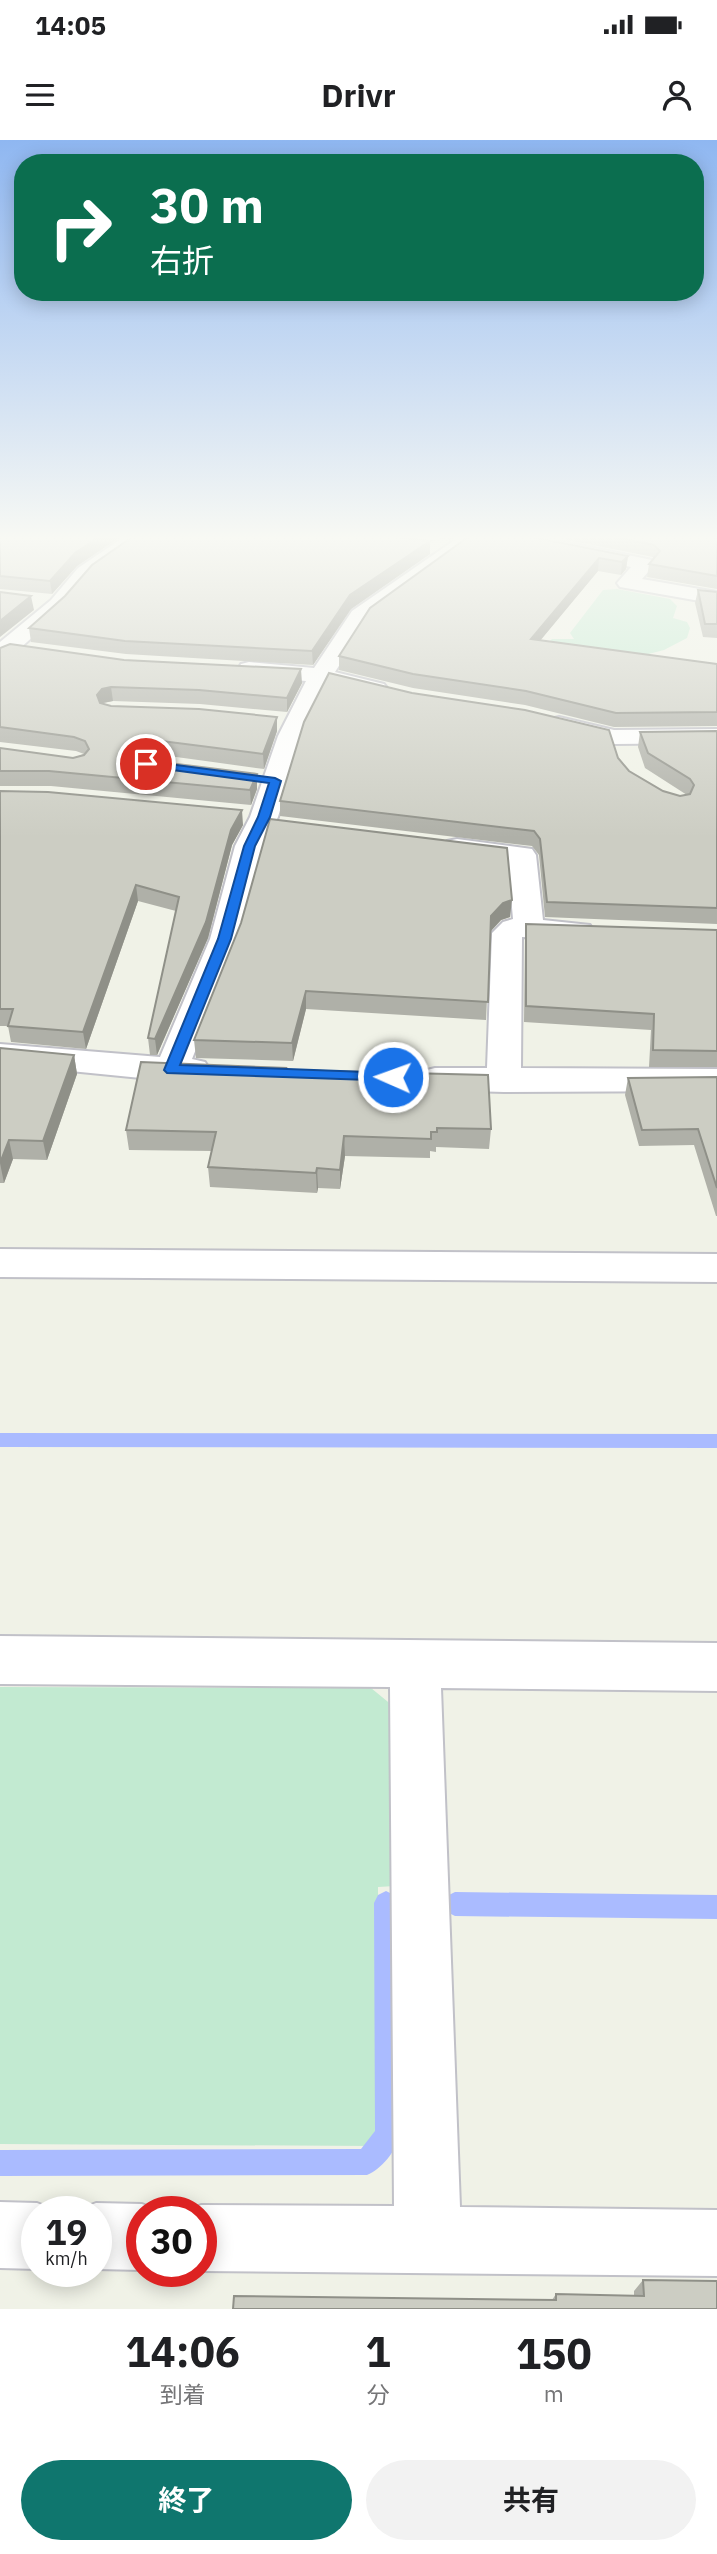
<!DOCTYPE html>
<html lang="ja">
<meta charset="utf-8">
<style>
:root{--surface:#fff;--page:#f2f2f2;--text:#202124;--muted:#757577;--accent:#0f766e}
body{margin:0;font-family:"IBM Plex Sans","Noto Sans JP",sans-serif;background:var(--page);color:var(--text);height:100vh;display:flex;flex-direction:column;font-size:26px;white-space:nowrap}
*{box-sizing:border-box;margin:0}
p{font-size:23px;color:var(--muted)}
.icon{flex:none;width:38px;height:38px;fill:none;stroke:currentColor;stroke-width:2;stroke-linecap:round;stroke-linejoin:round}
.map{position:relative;height:2169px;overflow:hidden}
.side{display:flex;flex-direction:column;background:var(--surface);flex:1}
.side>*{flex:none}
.top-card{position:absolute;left:14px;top:14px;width:690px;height:147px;border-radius:28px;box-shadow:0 4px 18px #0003;background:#0b6e4f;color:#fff;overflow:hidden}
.speed{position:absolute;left:21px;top:2056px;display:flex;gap:14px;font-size:35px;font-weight:700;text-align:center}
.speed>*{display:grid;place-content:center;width:91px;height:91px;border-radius:50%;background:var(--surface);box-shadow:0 4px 18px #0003;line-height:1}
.speed small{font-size:18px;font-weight:400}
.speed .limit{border:10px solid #d22;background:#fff;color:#111}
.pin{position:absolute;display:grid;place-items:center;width:60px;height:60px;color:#fff;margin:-30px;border:4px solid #fff;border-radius:50%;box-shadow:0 2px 7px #0007}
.me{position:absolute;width:77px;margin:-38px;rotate:272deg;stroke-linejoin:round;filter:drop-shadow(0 0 5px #0008)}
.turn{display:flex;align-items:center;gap:24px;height:147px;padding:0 21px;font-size:32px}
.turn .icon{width:91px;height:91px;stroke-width:2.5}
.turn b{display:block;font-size:49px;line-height:60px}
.eta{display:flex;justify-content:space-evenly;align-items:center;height:119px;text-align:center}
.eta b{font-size:42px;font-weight:700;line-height:49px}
.cta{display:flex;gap:14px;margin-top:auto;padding:14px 21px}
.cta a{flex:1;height:80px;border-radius:42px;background:var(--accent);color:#fff;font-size:28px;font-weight:700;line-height:80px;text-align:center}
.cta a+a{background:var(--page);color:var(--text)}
.status{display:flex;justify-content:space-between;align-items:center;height:49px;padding:0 35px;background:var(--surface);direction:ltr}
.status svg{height:19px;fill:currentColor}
header{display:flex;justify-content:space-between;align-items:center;height:91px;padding:0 21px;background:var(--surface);font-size:32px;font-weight:700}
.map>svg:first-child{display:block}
</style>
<div class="status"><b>14:05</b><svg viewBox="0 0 49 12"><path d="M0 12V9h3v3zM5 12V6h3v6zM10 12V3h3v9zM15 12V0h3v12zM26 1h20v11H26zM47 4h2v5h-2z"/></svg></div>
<header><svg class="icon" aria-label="menu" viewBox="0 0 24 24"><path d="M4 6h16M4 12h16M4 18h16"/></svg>Drivr<svg class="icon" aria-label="person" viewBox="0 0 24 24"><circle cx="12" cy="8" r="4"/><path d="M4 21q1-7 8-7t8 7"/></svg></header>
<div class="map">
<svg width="717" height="2169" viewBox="0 0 717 2169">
<rect width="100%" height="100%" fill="#f0f2e7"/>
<path fill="#c2ead1" d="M 617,449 L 670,459 L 677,466 L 673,478 L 687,482 L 690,488 L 687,498 L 664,510 L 629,519 L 548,503 L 552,499 L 574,499 L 570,493 L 603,450 Z
M 0,1547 L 371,1548 L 393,1566 L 395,1746 L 378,1747 L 379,1999 L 372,2006 L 0,2004 Z"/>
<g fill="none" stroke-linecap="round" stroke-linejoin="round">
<path fill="#abf" fill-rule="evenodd" d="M 0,1293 L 717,1294 L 717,1308 L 0,1307 Z
M 386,1751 L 394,1755 L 398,1763 L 401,1996 C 395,2011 382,2029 367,2035 L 0,2036 L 0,2010 L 361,2009 L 375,1991 L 374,1763 L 378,1755 Z
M 455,1752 L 717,1755 L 717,1779 L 455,1776 L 447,1772 L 443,1764 L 447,1756 Z"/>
<defs>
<path id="minor" d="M 127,395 L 149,395 L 92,436 L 65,468 L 8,519 L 0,521 L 0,502 L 51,460 L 78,428 Z
M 462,395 L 484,395 L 368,480 L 335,532 L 384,544 L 388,549 L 384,554 L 376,556 L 328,544 L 302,596 L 278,677 L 263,706 L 240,799 L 192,919 L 205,922 L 210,930 L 205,938 L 171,941 L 0,924 L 0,904 L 160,917 L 210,799 L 235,706 L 250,677 L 278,596 L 306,541 L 249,536 L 241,534 L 238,529 L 241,524 L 249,522 L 314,528 L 352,471 Z
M 493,395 L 530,395 L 652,420 L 655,424 L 642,439 L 717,452 L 717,464 L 620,447 L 617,443 L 631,427 L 503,401 Z
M 559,577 L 614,590 L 717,589 L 717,603 L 614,604 L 550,589 L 547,584 L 550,579 Z
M 457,699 L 532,709 L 536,715 L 543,780 L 590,785 L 594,791 L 590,797 L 579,800 L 522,797 L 521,928 L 717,929 L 717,951 L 504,952 L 435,950 L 423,947 L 418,939 L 423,931 L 435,928 L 487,928 L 492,793 L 503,782 L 513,779 L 508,722 L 447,713 L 443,707 L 447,701 Z
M 0,1109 L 717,1114 L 717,1142 L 0,1137 Z
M 0,1496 L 717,1503 L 717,1551 L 441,1548 L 460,2067 L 717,2070 L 717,2136 L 201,2131 L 201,2072 L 183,2072 L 201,2065 L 394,2066 L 390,1547 L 0,1544 Z
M 0,2062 L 37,2063 L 60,2072 L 37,2072 L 37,2129 L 0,2128 Z
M 96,2063 L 142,2064 L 162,2072 L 142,2072 L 142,2130 L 96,2129 L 96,2072 L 73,2072 Z"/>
</defs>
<use href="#minor" stroke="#c1c1c8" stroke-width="4"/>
<use href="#minor" fill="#fff" fill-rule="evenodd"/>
</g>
<path fill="#afb0a8" d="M 0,395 L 123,395 L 77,426 L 52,454 L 0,449 Z
M 410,395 L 458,395 L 450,400 Z
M 471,395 L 628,416 L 626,429 L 621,435 L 598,431 L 540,500 L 717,524 L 717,586 L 614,587 L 525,565 L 413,548 L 339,530 L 339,516 Z
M 542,395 L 717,395 L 717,449 L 647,437 L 649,424 L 653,419 L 653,417 Z
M 430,414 L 351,469 L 313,525 L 126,514 L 31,502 L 29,488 Z
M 698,450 L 717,452 L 717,498 L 703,497 L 695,463 Z
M 0,508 L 302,543 L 287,572 L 200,564 L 113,561 L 103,563 L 111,566 L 277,591 L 264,629 L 147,613 L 137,617 L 145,620 L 257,634 L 257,649 L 251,665 L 51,646 L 0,646 L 0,608 L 73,618 L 84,614 L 76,611 L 0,602 Z
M 717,591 L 717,784 L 545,777 L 539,715 L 532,706 L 280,676 L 280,661 L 618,618 L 629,631 L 663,651 L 680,656 L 687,655 L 645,628 L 638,607 L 640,592 Z
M 0,651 L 243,685 L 232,705 L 208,798 L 157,915 L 150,915 L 148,898 L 176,771 L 138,761 L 86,909 L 11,902 L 8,886 L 0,886 Z
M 510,777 L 501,780 L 490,792 L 486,880 L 306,869 L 293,921 L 196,918 L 194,900 L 241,783 Z
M 526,784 L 717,790 L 717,927 L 649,927 L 651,890 L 524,882 L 525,800 Z
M 0,908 L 74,915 L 77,934 L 47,1020 L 13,1019 L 4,1043 L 0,1043 Z
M 286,930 L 491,989 L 489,1009 L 436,1007 L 436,1012 L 430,1011 L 430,1018 L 345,1016 L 340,1049 L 318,1048 L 317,1053 L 210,1047 L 208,1027 L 212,1011 L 129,1010 L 126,990 Z
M 717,937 L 717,1076 L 716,1076 L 694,1005 L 639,1006 L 625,955 L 628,938 Z
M 643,2140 L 717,2169 L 552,2160 L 556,2154 L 634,2156 L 634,2151 Z"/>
<path fill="#8f9088" d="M 102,395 L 123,395 L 77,426 L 52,454 L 50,441 L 75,413 Z
M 451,395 L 458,395 L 450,400 Z
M 430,401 L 430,414 L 351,469 L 313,525 L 312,511 L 350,455 Z
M 628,416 L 626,429 L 621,435 L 622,422 Z
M 599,418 L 598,431 L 530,513 L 531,499 Z
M 31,456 L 34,470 L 0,497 L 0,481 Z
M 301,529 L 302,543 L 287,572 L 287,558 Z
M 111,547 L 113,561 L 103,563 L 99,570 L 97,555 L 102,549 Z
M 277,577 L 277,591 L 264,629 L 263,614 Z
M 146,599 L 147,613 L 137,617 L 131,624 L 130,609 L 135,602 Z
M 257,634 L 257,649 L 251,665 L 250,650 Z
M 242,670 L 243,685 L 232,705 L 208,798 L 157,915 L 155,899 L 231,690 Z
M 136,745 L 138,761 L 86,909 L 83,892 Z
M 512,760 L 510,777 L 501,780 L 489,793 L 491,776 L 503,763 Z
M 306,851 L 306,869 L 293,921 L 292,903 Z
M 74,915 L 77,934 L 47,1020 L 43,1001 Z
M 344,996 L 345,1016 L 340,1049 L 340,1030 Z
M 9,1000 L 13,1019 L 4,1043 L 0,1023 Z
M 317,1028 L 318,1048 L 317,1053 L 316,1033 Z"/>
<path fill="#cccdc3" stroke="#8f9088" stroke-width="2" d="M 0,395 L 102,395 L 75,413 L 50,441 L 0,436 Z
M 135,395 L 382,395 L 430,401 L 350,455 L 312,511 L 125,501 L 29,488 L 65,456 L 92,425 Z
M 471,395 L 522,395 L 628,416 L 622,422 L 599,418 L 531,499 L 717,524 L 717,572 L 616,573 L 526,551 L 413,534 L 339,516 L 370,468 Z
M 605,395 L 717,395 L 717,436 L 649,424 L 660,411 L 654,405 Z
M 698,450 L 717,452 L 717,484 L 705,484 Z
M 0,452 L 31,456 L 0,481 Z
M 10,504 L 124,520 L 301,529 L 287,558 L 199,550 L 111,547 L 102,549 L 97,555 L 100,563 L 111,566 L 199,569 L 277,577 L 263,614 L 146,599 L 135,602 L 130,609 L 135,617 L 145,620 L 257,634 L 250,650 L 49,631 L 0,631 L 0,608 L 73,618 L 84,615 L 89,609 L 85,601 L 74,597 L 0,587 L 0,508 Z
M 329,533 L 412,553 L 525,570 L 609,590 L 618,618 L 629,631 L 663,651 L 680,656 L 690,654 L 694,645 L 690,639 L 648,613 L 640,592 L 717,591 L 717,768 L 547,762 L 540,699 L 534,691 L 280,661 L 304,582 Z
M 0,651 L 48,652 L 242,670 L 231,690 L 206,782 L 155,899 L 148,898 L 179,757 L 136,745 L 83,892 L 8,886 L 13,869 L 0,869 Z
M 270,679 L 507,708 L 512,760 L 503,763 L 491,776 L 488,862 L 306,851 L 292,903 L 194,900 L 241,783 Z
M 526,784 L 717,790 L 717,911 L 653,910 L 654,874 L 526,866 Z
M 0,908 L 74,915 L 43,1001 L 9,1000 L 0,1023 Z
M 141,922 L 286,928 L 285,930 L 488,935 L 491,989 L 437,988 L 437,992 L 431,992 L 431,999 L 344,996 L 340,1030 L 317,1028 L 316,1033 L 208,1027 L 216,992 L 126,990 Z
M 717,937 L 717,1048 L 698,989 L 642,990 L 628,938 Z
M 643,2140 L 717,2141 L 717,2169 L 233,2169 L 234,2156 L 556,2160 L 556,2154 L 644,2156 Z"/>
<linearGradient id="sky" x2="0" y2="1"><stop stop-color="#8fb7f1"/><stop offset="0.57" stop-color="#f8f9f4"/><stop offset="1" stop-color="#f8f9f4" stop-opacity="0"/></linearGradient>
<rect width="717" height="698" fill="url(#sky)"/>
<path fill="#1a73e8" stroke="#114b97" stroke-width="2" d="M 146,621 L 275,638 L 281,641 L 270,677 L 255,706 L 231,799 L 180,925 L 393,933 L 401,937 L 398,941 L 167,933 L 164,930 L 218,799 L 244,706 L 258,677 L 269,643 L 143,626 L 141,624 Z"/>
</svg>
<div class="speed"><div>19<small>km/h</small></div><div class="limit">30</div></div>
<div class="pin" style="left:146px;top:624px;background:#d93025"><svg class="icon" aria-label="arrive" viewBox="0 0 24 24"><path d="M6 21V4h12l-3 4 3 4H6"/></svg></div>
<svg class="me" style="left:393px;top:937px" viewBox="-20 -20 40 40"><circle r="17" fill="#1a73e8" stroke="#fff" stroke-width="3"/><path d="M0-11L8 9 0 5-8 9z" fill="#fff"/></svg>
<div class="top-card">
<div class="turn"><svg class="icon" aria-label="right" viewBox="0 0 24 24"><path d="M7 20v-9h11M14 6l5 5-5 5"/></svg><div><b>30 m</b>右折</div></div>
</div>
</div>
<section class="side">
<div class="eta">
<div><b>14:06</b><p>到着</p></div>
<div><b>1</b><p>分</p></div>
<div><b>150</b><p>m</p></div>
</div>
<div class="cta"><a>終了</a><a>共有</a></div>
</section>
